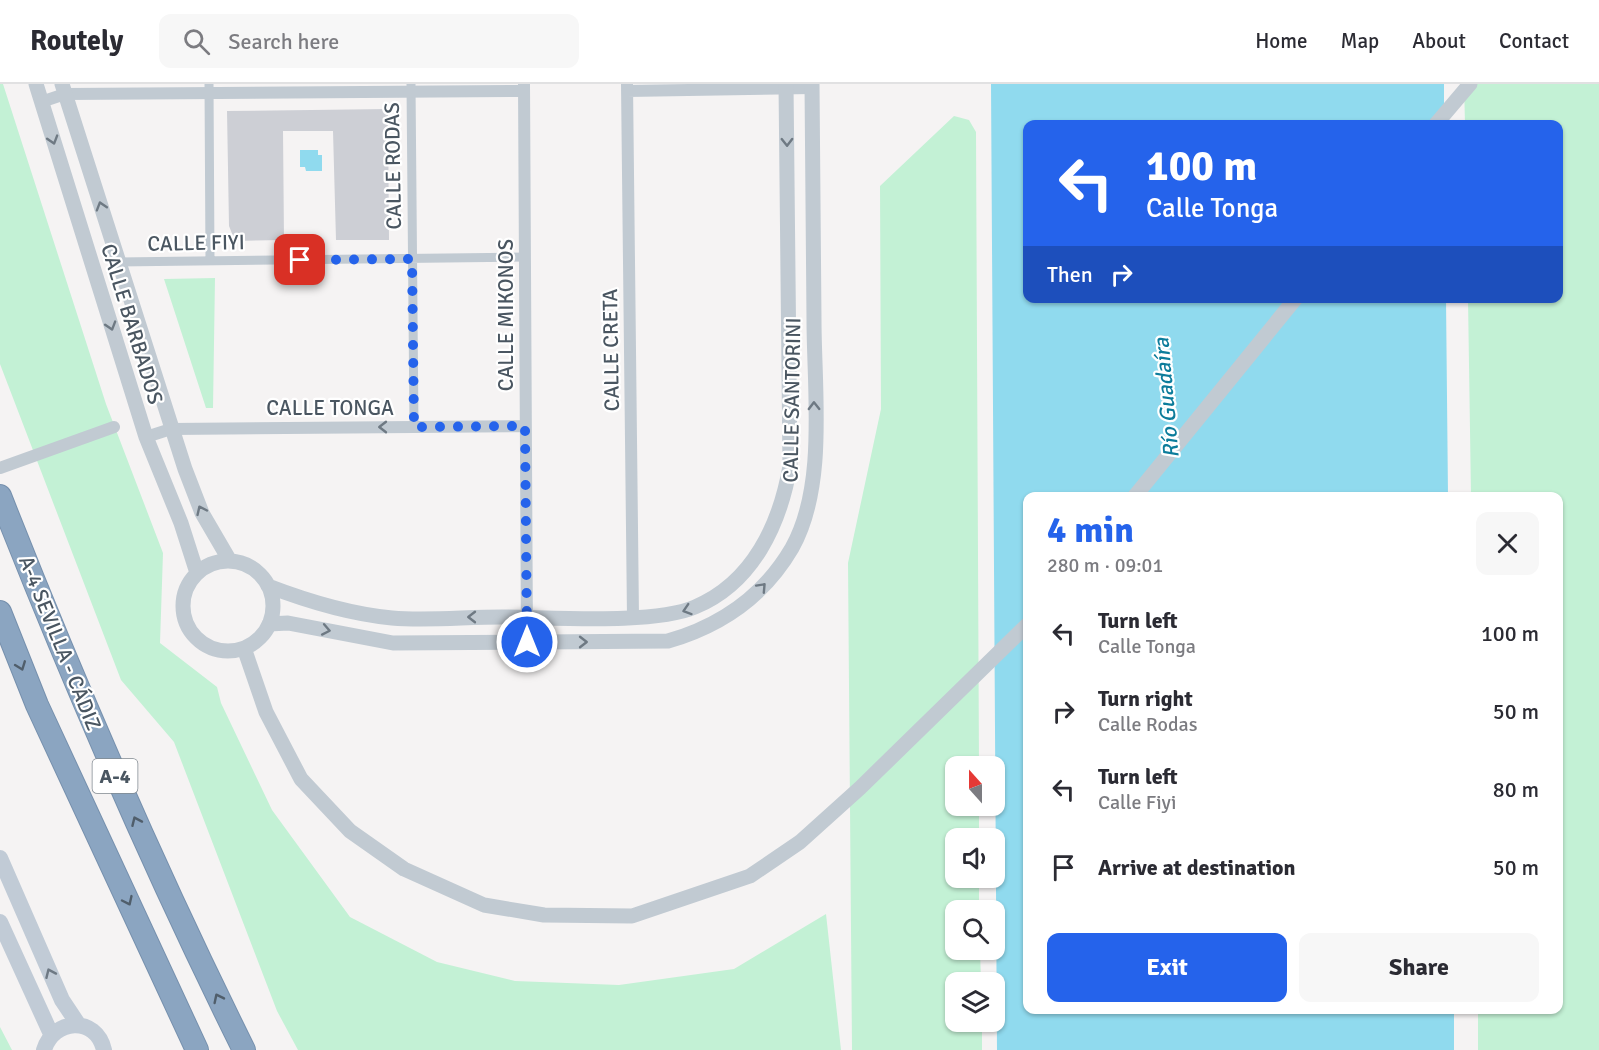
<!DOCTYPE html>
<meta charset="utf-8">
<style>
:root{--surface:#fff;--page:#f7f7f7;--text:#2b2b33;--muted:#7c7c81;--line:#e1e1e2;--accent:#2563eb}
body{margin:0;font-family:Signika,sans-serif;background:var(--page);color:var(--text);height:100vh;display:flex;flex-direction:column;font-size:22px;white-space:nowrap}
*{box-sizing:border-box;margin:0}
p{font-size:20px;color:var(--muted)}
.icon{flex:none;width:33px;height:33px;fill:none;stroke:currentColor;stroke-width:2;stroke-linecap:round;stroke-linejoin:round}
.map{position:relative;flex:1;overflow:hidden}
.drawer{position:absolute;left:1023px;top:408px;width:540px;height:522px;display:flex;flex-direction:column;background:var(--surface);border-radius:12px;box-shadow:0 2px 4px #0004}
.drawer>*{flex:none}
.hud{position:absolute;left:1023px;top:36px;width:540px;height:183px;border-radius:12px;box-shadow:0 2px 4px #0004;background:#2563eb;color:#fff;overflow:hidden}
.needle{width:39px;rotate:339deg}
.controls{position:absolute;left:945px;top:672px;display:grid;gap:12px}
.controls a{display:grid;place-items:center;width:60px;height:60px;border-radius:12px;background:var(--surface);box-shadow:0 2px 4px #0004;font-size:30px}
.pin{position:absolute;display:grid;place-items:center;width:51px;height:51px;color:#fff;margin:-26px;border-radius:12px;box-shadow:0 3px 9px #0006}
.me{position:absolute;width:66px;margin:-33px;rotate:0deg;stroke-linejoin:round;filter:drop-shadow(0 0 4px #0008)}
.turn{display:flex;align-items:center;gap:21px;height:126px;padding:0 24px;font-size:27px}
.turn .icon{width:78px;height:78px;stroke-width:2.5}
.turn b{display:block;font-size:42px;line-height:51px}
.then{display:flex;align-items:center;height:57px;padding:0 24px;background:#0003;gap:12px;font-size:22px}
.round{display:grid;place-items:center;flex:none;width:63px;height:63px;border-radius:12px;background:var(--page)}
.overview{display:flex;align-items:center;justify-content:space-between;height:102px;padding:0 24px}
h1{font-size:36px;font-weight:700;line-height:45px;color:var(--accent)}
.cta{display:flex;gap:12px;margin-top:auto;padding:12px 24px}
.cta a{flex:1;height:69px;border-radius:12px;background:var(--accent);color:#fff;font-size:24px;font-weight:700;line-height:69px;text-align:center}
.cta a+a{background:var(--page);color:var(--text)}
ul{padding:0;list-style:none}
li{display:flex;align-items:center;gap:18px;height:78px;padding:0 24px}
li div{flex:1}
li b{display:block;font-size:22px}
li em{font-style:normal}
header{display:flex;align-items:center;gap:36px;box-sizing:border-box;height:84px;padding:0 30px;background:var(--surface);border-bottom:2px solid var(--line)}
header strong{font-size:28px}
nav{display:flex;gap:33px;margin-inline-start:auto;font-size:21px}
.search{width:420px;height:54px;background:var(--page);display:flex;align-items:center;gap:15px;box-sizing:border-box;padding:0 21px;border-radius:12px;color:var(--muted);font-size:22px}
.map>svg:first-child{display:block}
</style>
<header>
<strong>Routely</strong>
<div class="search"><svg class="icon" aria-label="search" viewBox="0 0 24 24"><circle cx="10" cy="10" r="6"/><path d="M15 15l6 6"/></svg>Search here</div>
<nav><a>Home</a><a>Map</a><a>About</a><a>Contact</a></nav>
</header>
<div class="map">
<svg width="1599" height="966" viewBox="0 0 1599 966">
<rect width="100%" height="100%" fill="#f5f3f3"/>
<path fill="#c3f1d5" d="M 0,0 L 3,0 L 106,320 L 163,469 L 160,559 L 217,603 L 221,619 L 272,726 L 350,833 L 437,878 L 515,897 L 619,901 L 734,885 L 826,830 L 841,966 L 298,966 L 277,927 L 174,658 L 121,596 L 0,280 Z
M 1464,0 L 1599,0 L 1599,966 L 1478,966 L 1478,926 L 1558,926 L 1558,412 L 1471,412 L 1468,215 L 1558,214 L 1558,40 L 1465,40 Z
M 954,32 L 969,36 L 976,48 L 979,682 L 956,682 L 956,722 L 979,722 L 979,754 L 956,754 L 956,794 L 979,794 L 979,826 L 956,826 L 956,866 L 980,866 L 981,898 L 956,898 L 956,938 L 982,938 L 982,966 L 852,966 L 848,479 L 881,325 L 880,102 Z
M 215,194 L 213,324 L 206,324 L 164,195 Z
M 0,943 L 12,966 L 0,966 Z"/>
<path fill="#90daee" d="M 991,0 L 1444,0 L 1444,40 L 1028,40 L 1028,214 L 1446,215 L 1448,412 L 1028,412 L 1028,926 L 1454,926 L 1454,966 L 997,966 Z
M 300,66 L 318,66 L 318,71 L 322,71 L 322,87 L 306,87 L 305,83 L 300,83 Z"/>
<path fill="#cdcfd5" d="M 388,25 L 389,156 L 336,156 L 333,47 L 283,47 L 284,156 L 235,157 L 229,142 L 227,27 Z"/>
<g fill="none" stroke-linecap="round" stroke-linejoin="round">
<defs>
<path id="motorway" d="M 0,412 C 74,600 154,785 244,966
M 0,528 L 37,621 L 197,966"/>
</defs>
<use href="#motorway" stroke="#7690ad" stroke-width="24"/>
<path stroke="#c1cad2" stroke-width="9" d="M 209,0 L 210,177
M 411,0 L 414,343
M 118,178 L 525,173"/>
<path stroke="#c1cad2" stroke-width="12" d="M 524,0 L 527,558
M 627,0 L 633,533
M 627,7 L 812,4
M 41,18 L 65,10 L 524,7
M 146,353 L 171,345 L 525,342
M 0,384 L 114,343"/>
<path stroke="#c1cad2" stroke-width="15" d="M 36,0 L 146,353 L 181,439 L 197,489
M 62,0 L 185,385 L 202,429 L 230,477
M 1436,40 L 1470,0
M 1135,412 L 1296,214
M183 522a45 45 0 1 1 90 0a45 45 0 1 1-90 0Z
M 268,502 C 307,517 350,530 392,534 C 427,537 465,533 501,533 C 549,533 654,541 695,523 C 753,499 780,440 790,382 L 786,0
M 269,540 L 288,539 L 393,559 L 668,557 C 720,542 764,512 792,464 C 827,402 814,306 814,236 C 813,158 812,79 812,0
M 244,564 L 266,628 L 301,695 L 350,747 L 404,785 L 484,821 L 544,831 L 632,832 L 750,792 L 800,758 L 860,704 L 1028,540"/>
<path stroke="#c1cbd6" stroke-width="16" d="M 0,774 L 62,916 L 78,940
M 0,838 L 51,950
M 44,966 C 53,935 96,931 104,966"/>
<use href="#motorway" stroke="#8ba5c1" stroke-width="22"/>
</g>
<defs><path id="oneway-chevron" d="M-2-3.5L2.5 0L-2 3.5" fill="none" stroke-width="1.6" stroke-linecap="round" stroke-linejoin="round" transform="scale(1.5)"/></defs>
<g stroke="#6e7983">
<use href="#oneway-chevron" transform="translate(53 56) rotate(73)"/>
<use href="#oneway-chevron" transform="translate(787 58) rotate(89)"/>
<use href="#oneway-chevron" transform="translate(101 122) rotate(-107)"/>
<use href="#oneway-chevron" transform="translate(111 242) rotate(73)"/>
<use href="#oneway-chevron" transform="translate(814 322) rotate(-91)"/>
<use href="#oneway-chevron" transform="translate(383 343) rotate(180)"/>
<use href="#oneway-chevron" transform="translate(201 426) rotate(-115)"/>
<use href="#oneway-chevron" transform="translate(762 503) rotate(-47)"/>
<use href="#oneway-chevron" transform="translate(687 526) rotate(162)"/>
<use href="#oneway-chevron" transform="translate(472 533) rotate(180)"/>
<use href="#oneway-chevron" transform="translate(326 546) rotate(11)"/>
<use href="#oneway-chevron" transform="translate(583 558)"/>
</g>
<g stroke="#505e6b">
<use href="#oneway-chevron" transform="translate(21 582) rotate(69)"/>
<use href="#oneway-chevron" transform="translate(136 737) rotate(-114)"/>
<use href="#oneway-chevron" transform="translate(128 817) rotate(65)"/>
<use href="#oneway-chevron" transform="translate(218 914) rotate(-116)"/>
</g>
<use stroke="#6e7984" href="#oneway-chevron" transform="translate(50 889) rotate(-114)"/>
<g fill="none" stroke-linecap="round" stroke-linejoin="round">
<path stroke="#2563eb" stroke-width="10" stroke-dasharray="0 18" d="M 300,176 L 412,175 L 414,343 L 525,342 L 527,558"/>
</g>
<g text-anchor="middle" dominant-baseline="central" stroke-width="4.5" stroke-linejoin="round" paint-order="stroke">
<rect fill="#fff" stroke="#808990" stroke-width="1.5" x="92.5" y="675" width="45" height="34" rx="4.5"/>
<g font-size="20" font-weight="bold" fill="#4a5661">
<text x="115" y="692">A-4</text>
</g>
<g font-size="21" fill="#4a5661" stroke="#fff">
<text transform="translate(393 82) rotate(-91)">CALLE RODAS</text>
<text transform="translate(196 159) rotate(-1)">CALLE FIYI</text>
<text transform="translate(506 231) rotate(-90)">CALLE MIKONOS</text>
<text transform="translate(132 240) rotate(73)">CALLE BARBADOS</text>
<text transform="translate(611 266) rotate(-91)">CALLE CRETA</text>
<text transform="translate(792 316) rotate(-89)">CALLE SANTORINI</text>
<text x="330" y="324">CALLE TONGA</text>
<text transform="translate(60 559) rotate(68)">A-4 SEVILLA - CÁDIZ</text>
</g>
<g font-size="22" font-style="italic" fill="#0c7c9b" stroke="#fff">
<text transform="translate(1166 314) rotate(-95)">Río Guadaíra</text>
</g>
</g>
</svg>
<div class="controls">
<a><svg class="needle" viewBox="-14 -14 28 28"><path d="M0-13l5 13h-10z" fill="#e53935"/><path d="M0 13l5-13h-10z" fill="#7c7c81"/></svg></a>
<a><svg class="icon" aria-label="sound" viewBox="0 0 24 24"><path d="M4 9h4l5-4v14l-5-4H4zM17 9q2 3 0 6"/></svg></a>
<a><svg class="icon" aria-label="search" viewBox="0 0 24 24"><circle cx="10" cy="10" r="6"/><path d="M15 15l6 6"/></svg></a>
<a><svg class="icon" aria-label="layers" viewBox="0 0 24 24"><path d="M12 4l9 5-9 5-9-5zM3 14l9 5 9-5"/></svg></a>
</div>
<div class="pin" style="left:300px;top:176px;background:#d93025"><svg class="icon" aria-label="arrive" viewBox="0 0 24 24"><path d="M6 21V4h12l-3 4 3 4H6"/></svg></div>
<svg class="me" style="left:527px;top:558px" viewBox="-20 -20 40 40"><circle r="17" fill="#2563eb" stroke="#fff" stroke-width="3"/><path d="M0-11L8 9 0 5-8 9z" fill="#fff"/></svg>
<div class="hud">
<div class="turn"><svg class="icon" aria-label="left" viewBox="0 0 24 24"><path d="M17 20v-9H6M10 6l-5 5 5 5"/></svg><div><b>100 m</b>Calle Tonga</div></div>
<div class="then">Then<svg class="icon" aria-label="right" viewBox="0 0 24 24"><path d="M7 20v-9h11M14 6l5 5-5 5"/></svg></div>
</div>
<section class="drawer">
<div class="overview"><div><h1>4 min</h1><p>280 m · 09:01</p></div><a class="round"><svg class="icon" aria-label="close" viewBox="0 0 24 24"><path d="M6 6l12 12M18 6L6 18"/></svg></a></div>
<ul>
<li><svg class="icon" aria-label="left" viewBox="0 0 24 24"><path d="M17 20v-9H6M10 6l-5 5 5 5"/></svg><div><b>Turn left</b><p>Calle Tonga</p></div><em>100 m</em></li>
<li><svg class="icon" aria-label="right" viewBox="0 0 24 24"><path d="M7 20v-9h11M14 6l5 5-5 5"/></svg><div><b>Turn right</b><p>Calle Rodas</p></div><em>50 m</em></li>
<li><svg class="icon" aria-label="left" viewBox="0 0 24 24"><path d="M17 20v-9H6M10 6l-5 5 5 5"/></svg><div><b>Turn left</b><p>Calle Fiyi</p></div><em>80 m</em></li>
<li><svg class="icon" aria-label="arrive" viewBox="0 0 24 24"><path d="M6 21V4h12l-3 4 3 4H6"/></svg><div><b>Arrive at destination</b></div><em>50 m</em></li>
</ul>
<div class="cta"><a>Exit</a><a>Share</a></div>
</section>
</div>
